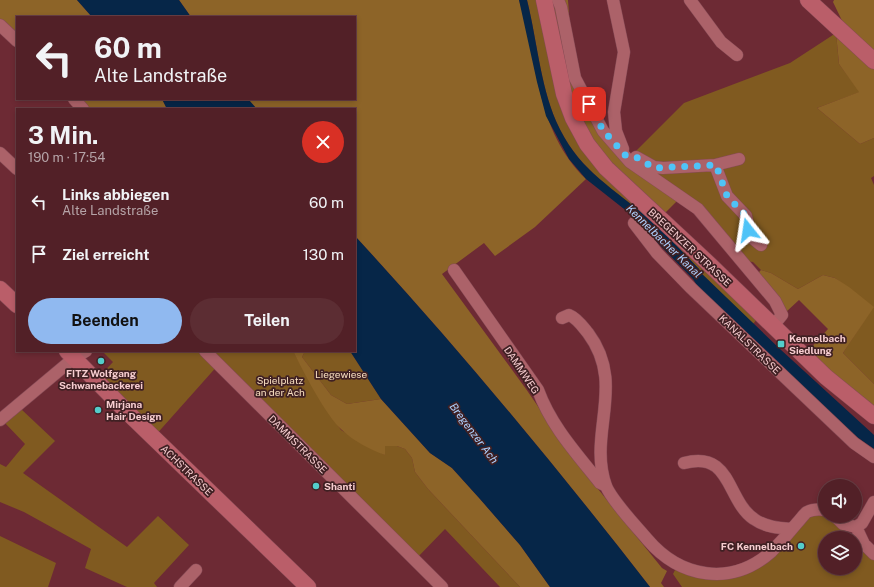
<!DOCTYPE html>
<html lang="de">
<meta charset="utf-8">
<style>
:root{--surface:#522027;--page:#5c2d33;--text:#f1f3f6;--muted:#b5a3a7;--line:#683e44;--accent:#90b9f0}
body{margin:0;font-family:"Public Sans",sans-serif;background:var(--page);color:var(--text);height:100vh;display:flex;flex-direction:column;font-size:15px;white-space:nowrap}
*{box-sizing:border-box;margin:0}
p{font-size:13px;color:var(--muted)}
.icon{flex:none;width:22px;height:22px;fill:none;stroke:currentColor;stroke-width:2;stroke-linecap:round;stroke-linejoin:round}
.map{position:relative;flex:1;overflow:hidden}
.details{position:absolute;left:16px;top:108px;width:340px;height:244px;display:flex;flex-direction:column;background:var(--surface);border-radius:0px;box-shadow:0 2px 6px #0003,0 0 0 1px var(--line)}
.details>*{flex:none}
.guide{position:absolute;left:16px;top:16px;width:340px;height:84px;border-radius:0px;box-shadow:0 2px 6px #0003,0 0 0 1px var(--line);background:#522027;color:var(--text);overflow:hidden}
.controls{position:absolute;left:818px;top:479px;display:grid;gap:8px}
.controls a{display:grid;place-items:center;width:44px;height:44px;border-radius:50%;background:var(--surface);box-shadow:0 2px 6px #0003,0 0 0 1px var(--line);font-size:20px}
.pin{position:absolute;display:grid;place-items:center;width:34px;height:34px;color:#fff;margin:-17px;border-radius:8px;box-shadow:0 2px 6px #0006}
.me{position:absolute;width:44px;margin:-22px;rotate:345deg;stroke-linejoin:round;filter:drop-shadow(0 0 3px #0008)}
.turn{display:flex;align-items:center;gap:14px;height:84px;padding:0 12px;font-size:18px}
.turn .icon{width:52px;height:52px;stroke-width:2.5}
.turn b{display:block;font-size:28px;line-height:34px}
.round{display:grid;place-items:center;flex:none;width:42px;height:42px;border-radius:21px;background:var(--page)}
.overview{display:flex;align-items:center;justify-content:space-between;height:68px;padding:0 12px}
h1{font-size:24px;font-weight:700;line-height:30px}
.button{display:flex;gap:8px;margin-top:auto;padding:8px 12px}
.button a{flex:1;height:46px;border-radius:24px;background:var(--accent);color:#111;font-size:16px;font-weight:700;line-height:46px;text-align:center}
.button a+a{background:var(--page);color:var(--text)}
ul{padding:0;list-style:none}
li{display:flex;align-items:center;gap:12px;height:52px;padding:0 12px}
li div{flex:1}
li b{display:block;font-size:15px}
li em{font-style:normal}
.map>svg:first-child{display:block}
</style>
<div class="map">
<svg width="874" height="587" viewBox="0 0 874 587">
<rect width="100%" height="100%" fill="#6d2a34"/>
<path fill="#805a20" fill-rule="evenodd" d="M 527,0 L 540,0 L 562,99 L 758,318 L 753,324 L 701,273 L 699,269 C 681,250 663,231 643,214 C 606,183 577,168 556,121 C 540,83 537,40 527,0 Z
M 836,33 L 839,64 L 860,92 L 817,108 L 860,144 L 874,138 L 874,176 L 871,178 L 874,185 L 874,384 L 843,353 L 873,307 L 835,278 L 823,275 L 798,289 L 771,273 L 761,270 L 753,262 L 745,261 L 682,197 L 633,154 L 684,103 L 790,63 Z
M 102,351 L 293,351 L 322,402 L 341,430 L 385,455 L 385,446 L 397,446 L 405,449 L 412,458 L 415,472 L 428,489 L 520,587 L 500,587 L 445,529 L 415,560 L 219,364 L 154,437 L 96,380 L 113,362 Z
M 305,351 L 350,351 L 381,399 L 347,404 L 331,395 L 302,357 Z
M 21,409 L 55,441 L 23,473 L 127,547 L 158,516 L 189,545 L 154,583 L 157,587 L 127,587 L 85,568 L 91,549 L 24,512 L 0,502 L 0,464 L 6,467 L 25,444 L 5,423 Z
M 808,514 L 828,517 L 852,535 L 874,559 L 874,587 L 682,587 L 673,574 L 676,568 L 744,573 ZM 825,538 L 855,538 L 855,568 L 825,568 Z
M 0,536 L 56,563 L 48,587 L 0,587 Z"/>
<path fill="#8d6428" d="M 0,0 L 77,0 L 92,17 L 17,17 L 17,41 L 0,26 Z
M 179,0 L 519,0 C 538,62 536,131 586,179 L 535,227 L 495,256 L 484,243 L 442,274 L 526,389 L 577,463 L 662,568 L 667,571 L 661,583 L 664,587 L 650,587 C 556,466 459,349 355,236 L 355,109 L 257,109 L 248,99 L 355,99 L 355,17 L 191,17 Z
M 548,0 L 568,0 L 570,29 L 565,48 L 602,131 L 680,198 L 663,215 L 610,166 L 577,117 Z
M 834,0 L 874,0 L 874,58 L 848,33 L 833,2 Z
M 836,33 L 874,69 L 874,138 L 860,144 L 817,108 L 859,92 L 839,64 Z
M 74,99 L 162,99 L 167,109 L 83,109 Z
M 761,270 L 771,273 L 798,289 L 823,275 L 835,278 L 849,287 L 874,307 L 843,353 L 874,384 L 874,407 L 807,352 L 828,329 L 799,300 L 786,312 L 756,275 Z
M 293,351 L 305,351 L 302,357 L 331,395 L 347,404 L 381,399 L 430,453 L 452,468 L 480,499 L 520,545 L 550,587 L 520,587 L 428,489 L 415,472 L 412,458 L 405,449 L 397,446 L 385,446 L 385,455 C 369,449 355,442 342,430 C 326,416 303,371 293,351 Z"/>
<path fill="#062648" d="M 77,0 L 179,0 L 191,17 L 92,17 Z
M 519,0 L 527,0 C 537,40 540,83 556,121 C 577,168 606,183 643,214 C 663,231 681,250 699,269 L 701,273 L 780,349 L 874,435 L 874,449 L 857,437 L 754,342 L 698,287 L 693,279 L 653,238 L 638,220 L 586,179 L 569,159 L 546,116 L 537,82 Z
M 162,99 L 248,99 L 257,109 L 167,109 Z
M 355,236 C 459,349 556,466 650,587 L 550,587 L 520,545 L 480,499 L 452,468 L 430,453 L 381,399 L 350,351 L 355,351 Z"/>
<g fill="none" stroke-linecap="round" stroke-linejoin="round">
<defs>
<path id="minor" d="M 558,0 L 561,7 L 575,78 L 603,131 L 630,162 L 698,209 L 775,301 L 782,315 L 773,326
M 613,0 L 624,52 L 614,112 L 616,131 L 623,149
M 690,0 L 721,42 L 737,55
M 0,25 L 17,41
M 74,99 L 83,109
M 0,153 L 17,169
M 636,157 L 654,167 L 663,168 L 715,165 L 739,159
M 715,165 L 727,196 L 746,216 L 750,236 L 761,245
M 634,223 L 657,253 L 691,288 L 854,443 L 874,457
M 454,270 L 538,390 C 551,426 577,454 600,483 L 606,486
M 562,318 L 569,315 C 577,318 583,327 588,333 C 627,385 587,433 606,486 C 612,501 636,526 647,539 C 680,578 731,587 771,552 C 780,543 789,533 797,523 C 800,520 804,514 807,512 C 813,509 819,509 825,510
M 205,351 L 442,587
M 0,420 L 74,358 L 86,351
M 684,463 C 732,450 726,500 754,519 C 765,527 779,528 792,529
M 835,516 L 843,524 L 856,527 L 862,523 L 874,502
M 856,527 L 864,544 L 874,554
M 180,587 L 196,570"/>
<path id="major" d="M 544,0 L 564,94 L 573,118 L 587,144 L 606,168 L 709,264 L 826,377 L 874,416
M 808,0 L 874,61
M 0,289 L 17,305
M 67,351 L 126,411 L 308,587"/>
</defs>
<use href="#minor" stroke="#854a55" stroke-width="13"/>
<use href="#major" stroke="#854a55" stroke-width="17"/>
<use href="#minor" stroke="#ac6269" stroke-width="12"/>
<use href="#major" stroke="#ba5e69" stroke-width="16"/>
</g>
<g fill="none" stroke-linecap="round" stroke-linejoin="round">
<path stroke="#4fc3f7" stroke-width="7" stroke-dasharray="0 12.6" d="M 589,104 L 603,130 L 626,156 L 638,158 L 654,168 L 716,165 L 727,196 L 746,216 L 748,230"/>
</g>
<g fill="#53cdcb" stroke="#3f2023" stroke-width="1.5">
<rect x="777" y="340" width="8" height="8" rx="2"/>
<circle cx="101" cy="361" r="4"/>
<circle cx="98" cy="410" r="4"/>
<circle cx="316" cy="486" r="4"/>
<circle cx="801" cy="546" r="4"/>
</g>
<g text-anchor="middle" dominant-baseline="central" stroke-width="3.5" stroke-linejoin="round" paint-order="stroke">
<g font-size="10" fill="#f7cdd0" stroke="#3f2023">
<text transform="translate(690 247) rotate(43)">BREGENZER STRASSE</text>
<text transform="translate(750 344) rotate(44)">KANALSTRASSE</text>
<text transform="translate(522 370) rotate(56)">DAMMWEG</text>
<text transform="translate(298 444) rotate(45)">DAMMSTRASSE</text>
<text transform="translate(187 470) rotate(44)">ACHSTRASSE</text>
</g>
<g font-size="10" font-weight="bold" fill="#f7cdd0" stroke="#3f2023" text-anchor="start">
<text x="789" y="338">Kennelbach<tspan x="789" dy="12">Siedlung</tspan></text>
<text x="101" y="373" text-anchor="middle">FITZ Wolfgang<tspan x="101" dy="12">Schwanebackerei</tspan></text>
<text x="106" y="404">Mirjana<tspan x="106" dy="12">Hair Design</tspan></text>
<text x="324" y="486">Shanti</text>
<text x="793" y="546" text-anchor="end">FC Kennelbach</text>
</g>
<g font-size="10" fill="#f8dfc0" stroke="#3f2023">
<text x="341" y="374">Liegewiese</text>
<text x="280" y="380">Spielplatz<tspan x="280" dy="12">an der Ach</tspan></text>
</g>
<g font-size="11" font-style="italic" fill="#aed2ff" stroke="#3f2023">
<text transform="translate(664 241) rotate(44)">Kennelbacher Kanal</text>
<text transform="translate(474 433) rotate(53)">Bregenzer Ach</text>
</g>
</g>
</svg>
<div class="controls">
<a><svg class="icon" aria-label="sound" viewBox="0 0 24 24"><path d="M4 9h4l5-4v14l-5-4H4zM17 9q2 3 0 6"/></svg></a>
<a><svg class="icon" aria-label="layers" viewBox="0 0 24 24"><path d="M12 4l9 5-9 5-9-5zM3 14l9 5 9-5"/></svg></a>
</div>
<div class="pin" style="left:589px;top:104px;background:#d93025"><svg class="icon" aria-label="arrive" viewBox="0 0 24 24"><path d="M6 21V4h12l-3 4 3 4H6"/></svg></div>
<svg class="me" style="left:748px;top:230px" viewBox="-20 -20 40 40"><path d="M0-17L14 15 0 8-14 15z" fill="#4fc3f7" stroke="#fff" stroke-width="4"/></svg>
<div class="guide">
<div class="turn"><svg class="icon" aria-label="left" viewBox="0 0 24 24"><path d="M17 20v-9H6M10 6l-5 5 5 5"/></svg><div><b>60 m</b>Alte Landstraße</div></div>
</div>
<section class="details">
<div class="overview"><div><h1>3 Min.</h1><p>190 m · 17:54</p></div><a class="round" style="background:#d93025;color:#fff"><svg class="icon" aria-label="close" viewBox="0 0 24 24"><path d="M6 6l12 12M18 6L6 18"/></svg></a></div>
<ul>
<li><svg class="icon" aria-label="left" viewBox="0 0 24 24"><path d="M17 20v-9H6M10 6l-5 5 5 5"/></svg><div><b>Links abbiegen</b><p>Alte Landstraße</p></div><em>60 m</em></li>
<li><svg class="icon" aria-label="arrive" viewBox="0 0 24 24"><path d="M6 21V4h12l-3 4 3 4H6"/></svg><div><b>Ziel erreicht</b></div><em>130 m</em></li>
</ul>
<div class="button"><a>Beenden</a><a>Teilen</a></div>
</section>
</div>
